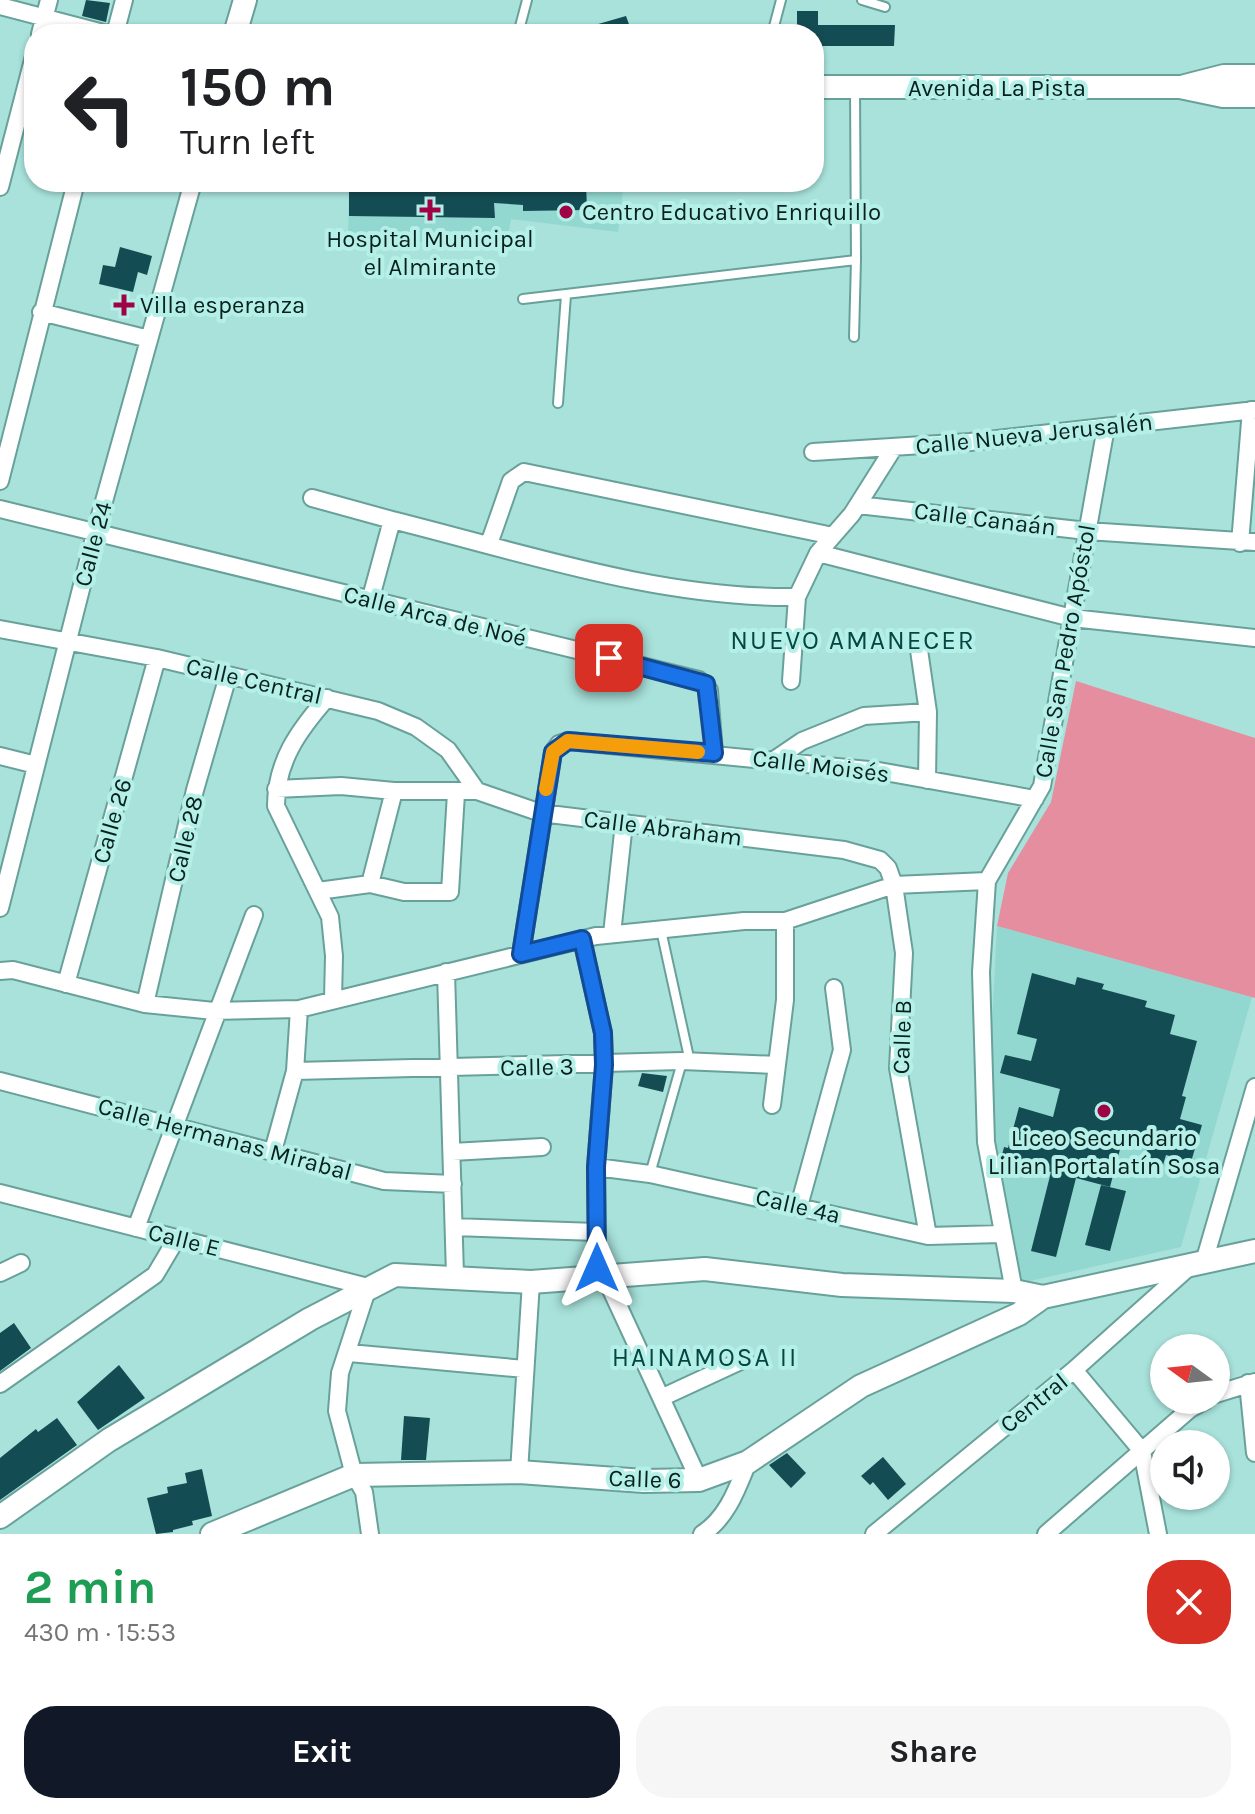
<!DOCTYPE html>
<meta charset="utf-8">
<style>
:root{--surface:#fff;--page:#f6f6f6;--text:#202124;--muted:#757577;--accent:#111827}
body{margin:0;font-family:Karla,sans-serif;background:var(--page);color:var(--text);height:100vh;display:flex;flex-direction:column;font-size:30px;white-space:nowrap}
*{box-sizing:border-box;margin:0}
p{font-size:26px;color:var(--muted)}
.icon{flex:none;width:44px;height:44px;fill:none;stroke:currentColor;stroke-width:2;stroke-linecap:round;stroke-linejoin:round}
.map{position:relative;height:1534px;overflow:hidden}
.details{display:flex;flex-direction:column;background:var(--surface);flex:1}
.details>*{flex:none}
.guide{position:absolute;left:24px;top:24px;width:800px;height:168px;border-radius:32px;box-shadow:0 2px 6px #0004;background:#fff;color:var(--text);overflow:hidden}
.needle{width:52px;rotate:285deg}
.fabs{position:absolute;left:1150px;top:1334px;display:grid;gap:16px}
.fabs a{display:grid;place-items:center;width:80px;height:80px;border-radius:50%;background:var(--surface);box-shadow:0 2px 6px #0004;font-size:40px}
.pin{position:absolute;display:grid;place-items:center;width:68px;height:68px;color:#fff;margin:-34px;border-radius:16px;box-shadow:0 4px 12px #0006}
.me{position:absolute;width:88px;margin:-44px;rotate:0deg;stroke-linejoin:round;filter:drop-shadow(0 0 6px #0008)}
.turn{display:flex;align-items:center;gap:28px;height:168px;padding:0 24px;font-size:36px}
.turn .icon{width:104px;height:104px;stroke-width:2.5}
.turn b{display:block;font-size:56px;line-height:68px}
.round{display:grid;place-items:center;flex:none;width:84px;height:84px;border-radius:32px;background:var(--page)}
.overview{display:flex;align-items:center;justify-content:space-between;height:136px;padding:0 24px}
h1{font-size:48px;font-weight:700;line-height:60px;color:#1e9e55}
.cta{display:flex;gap:16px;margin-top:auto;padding:16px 24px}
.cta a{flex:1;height:92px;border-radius:32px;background:var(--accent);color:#fff;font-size:32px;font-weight:700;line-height:92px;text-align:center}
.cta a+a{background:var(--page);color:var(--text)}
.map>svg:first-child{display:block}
</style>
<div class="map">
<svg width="1255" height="1534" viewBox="0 0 1255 1534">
<rect width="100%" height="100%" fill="#a8e2db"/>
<path fill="#93d8d0" d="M 349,182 L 624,182 L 618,232 L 511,219 L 507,243 L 348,241 Z
M 997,926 L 1252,997 L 1181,1247 L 1021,1283 L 995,1193 L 988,1101 Z"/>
<path fill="#e58ea0" d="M 1076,681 L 1255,738 L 1255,998 L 997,926 L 1008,873 L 1051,802 Z"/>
<path fill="#144c53" d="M 86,0 L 110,3 L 106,22 L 82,16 Z
M 797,11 L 818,11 L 818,25 L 895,25 L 894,46 L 814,46 L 814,34 L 797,34 Z
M 626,16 L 630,27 L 607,34 L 575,34 L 574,31 Z
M 349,182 L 586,182 L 587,210 L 523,211 L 523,205 L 494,203 L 495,218 L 349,216 Z
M 120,247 L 152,256 L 147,275 L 138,272 L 133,292 L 99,284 L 103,265 L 115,267 Z
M 1032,973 L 1075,985 L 1077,977 L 1104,984 L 1102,989 L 1147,1001 L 1145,1007 L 1175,1015 L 1170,1034 L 1197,1041 L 1182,1096 L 1186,1097 L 1180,1119 L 1202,1125 L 1191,1162 L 1166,1155 L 1163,1165 L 1144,1160 L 1147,1150 L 1122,1142 L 1110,1187 L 1076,1178 L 1056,1257 L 1031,1251 L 1051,1172 L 1001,1159 L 1004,1147 L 1008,1148 L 1019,1107 L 1053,1117 L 1060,1089 L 1000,1073 L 1005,1055 L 1031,1061 L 1037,1039 L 1017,1034 Z
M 642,1073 L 667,1076 L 663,1092 L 638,1086 Z
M 1101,1185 L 1126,1191 L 1110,1251 L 1085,1245 Z
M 14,1323 L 31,1348 L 0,1371 L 0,1333 Z
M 119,1365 L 145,1398 L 98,1430 L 77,1402 Z
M 404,1416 L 430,1418 L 426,1460 L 401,1460 Z
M 57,1418 L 77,1445 L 0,1500 L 0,1458 L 36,1429 L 38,1432 Z
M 787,1453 L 806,1473 L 791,1488 L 769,1465 Z
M 883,1457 L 906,1484 L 888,1500 L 873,1482 L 870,1485 L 861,1476 Z
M 202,1469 L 212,1516 L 192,1521 L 193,1525 L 173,1530 L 173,1532 L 156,1534 L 147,1498 L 168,1493 L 167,1487 L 187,1483 L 185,1473 Z"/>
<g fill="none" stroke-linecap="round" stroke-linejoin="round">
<defs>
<path id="lane" d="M 862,0 L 885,7
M 518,34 L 527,0
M 772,34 L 781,0
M 523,299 L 856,260 L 855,88
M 854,337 L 856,260
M 558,403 L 566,295
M 661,930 L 690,1062
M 650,1174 L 682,1062"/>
<path id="street" d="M 0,6 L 107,34
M 40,34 L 49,0
M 115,34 L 124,0
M 0,187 L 34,56
M 41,312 L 149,339
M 813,452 L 970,442 L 1255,410
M 0,481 L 76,182
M 312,498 L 392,520 L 370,601
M 858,505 L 1087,531 L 1255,542
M 0,509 L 699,680 L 709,690 L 714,753
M 392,520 C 525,553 659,599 797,597
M 1240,543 L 1251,410
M 489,544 L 511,481 L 524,472 L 833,536
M 818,553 L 1072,618 L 1255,638
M 0,629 L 157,658 L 378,711 L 416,727 L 448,750 L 477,791
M 919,650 L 928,712 L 927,780
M 791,681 L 797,597 L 818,553 L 852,514 L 893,449
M 327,698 C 299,730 276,761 276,806 L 330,917 L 334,956 L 333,999
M 0,756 L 36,765
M 774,760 L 802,741 L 864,716 L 928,712
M 276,789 L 341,786 L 394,791 L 477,791 L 541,813 L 844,850 L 880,860 L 888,868 L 894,885 L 904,953 L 898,1068 L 928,1236
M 370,884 L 394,791
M 318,891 L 370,884 L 404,892 L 450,892 L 456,793
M 0,908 L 96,530 L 193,182
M 612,934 L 624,823
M 582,939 L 603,1033 L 604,1065 L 596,1167 L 597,1268 L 606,1279 L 699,1480
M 521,954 L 553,752 L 559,744 L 568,741 L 879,771 L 1035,799
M 0,971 L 13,970 L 145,1004 L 214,1011 L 299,1009 L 596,936 L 744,921 L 785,921 L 894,885 L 987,881
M 446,972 L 455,1275
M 66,984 L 157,658
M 145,1004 L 195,790 L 228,676
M 295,1071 L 682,1061 L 777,1065
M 0,1081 L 384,1181 L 453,1184
M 772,1105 L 785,1000 L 785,921
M 273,1151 L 295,1071 L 299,1009
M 452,1152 L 542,1147
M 596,1167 L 650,1174 L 928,1236 L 1001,1234
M 0,1193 L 368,1287 L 340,1373 L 337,1411 L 354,1475 L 364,1492 L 370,1534
M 799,1206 L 842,1050 L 834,988
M 454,1227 L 597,1232
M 136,1228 L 254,915
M 1204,1262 L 1255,1087
M 0,1273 L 21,1263
M 1014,1291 L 986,1142 L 981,972 L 987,881 L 1042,786 L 1106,427
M 349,1353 L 525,1369
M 1074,1370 L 1142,1451 L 1158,1534
M 1248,1383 L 1255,1453
M 0,1384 L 155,1275 L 177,1238
M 1216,1394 L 1255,1382
M 663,1397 L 745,1359
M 519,1472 L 531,1282
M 702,1534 C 727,1518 737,1489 748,1462
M 874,1534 L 1074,1370 L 1189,1267
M 1046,1534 L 1190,1409 L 1206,1400"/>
<path id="secondary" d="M 235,34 L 245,0
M 1185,86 L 1224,76 L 1255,76
M 814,87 L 1180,87 L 1223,96 L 1255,96
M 0,1517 L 109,1440 L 310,1319 L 395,1275 L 531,1282 L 705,1269 L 842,1285 L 1014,1291 L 1043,1297 L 1255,1251
M 212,1534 L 354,1475 L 519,1472 L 644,1481 L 699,1480 L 748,1462 L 861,1386 L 1019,1314 L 1043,1297"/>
</defs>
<use href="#lane" stroke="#68a19a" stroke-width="12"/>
<use href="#street" stroke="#68a19a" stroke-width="20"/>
<use href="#secondary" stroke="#68a19a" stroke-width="26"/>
<use href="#lane" stroke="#fff" stroke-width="8"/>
<use href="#street" stroke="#fff" stroke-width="16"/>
<use href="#secondary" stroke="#fff" stroke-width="22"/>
</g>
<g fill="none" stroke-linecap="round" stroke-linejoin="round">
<defs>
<path id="route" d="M 597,1268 L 596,1167 L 604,1065 L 603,1033 L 582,939 L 521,954 L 553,752 L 568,741 L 714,753 L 706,684 L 609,658"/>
</defs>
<use href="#route" stroke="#114b97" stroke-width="20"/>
<use href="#route" stroke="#1a73e8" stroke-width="14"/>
<path stroke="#f59e0b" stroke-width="14" d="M 546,789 L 553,752 L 568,741 L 698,752"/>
</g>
<g fill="#9f0346" stroke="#b5f0e8" stroke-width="3">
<path d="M426 198h8v8h8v8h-8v8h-8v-8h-8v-8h8z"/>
<circle cx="566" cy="212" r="8"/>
<path d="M120 293h8v8h8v8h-8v8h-8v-8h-8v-8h8z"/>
<circle cx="1104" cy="1111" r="8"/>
</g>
<g text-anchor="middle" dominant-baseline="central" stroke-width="8" stroke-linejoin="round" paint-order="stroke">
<g font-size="24" fill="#08201e" stroke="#b5f0e8">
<text x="997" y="88">Avenida La Pista</text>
<text transform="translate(1034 434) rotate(-6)">Calle Nueva Jerusalén</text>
<text transform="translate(985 519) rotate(7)">Calle Canaán</text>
<text transform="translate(93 544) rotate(-75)">Calle 24</text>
<text transform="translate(435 616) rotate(14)">Calle Arca de Noé</text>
<text transform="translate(1065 651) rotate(-80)">Calle San Pedro Apóstol</text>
<text transform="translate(254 681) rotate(13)">Calle Central</text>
<text transform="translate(821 766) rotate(7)">Calle Moisés</text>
<text transform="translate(112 821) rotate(-74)">Calle 26</text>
<text transform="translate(663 828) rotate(7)">Calle Abraham</text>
<text transform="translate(185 839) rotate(-77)">Calle 28</text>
<text transform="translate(902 1037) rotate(-88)">Calle B</text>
<text transform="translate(537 1067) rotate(-1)">Calle 3</text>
<text transform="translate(225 1139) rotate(15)">Calle Hermanas Mirabal</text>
<text transform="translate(798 1206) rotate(13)">Calle 4a</text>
<text transform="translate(184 1240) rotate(14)">Calle E</text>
<text transform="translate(1034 1403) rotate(-39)">Central</text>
<text transform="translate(645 1479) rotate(2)">Calle 6</text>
</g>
<g font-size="24" fill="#08201e" stroke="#b5f0e8" text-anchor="start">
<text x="582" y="212">Centro Educativo Enriquillo</text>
<text x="430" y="239" text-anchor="middle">Hospital Municipal<tspan x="430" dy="28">el Almirante</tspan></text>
<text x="140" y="305">Villa esperanza</text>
<text x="1104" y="1138" text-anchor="middle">Liceo Secundario<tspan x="1104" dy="28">Lilian Portalatín Sosa</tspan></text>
</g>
<g font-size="26" letter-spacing="2" fill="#044641" stroke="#b5f0e8">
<text x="853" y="640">NUEVO AMANECER</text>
<text x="705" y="1357">HAINAMOSA II</text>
</g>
</g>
</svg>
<div class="fabs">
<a><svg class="needle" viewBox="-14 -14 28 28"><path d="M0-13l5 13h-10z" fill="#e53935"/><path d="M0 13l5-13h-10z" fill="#757577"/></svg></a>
<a><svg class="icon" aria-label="sound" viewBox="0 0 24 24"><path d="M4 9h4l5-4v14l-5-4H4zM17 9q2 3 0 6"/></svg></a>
</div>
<div class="pin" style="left:609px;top:658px;background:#d93025"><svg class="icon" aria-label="arrive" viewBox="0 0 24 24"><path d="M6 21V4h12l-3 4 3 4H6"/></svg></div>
<svg class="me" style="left:597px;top:1268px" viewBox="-20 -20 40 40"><path d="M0-17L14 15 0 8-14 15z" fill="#1a73e8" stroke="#fff" stroke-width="4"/></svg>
<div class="guide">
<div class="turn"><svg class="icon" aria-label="left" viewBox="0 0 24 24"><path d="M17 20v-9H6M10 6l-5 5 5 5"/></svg><div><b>150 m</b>Turn left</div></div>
</div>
</div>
<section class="details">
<div class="overview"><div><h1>2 min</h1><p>430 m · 15:53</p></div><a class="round" style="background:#d93025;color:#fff"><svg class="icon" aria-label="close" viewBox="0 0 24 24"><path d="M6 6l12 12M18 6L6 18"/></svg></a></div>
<div class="cta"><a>Exit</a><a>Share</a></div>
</section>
